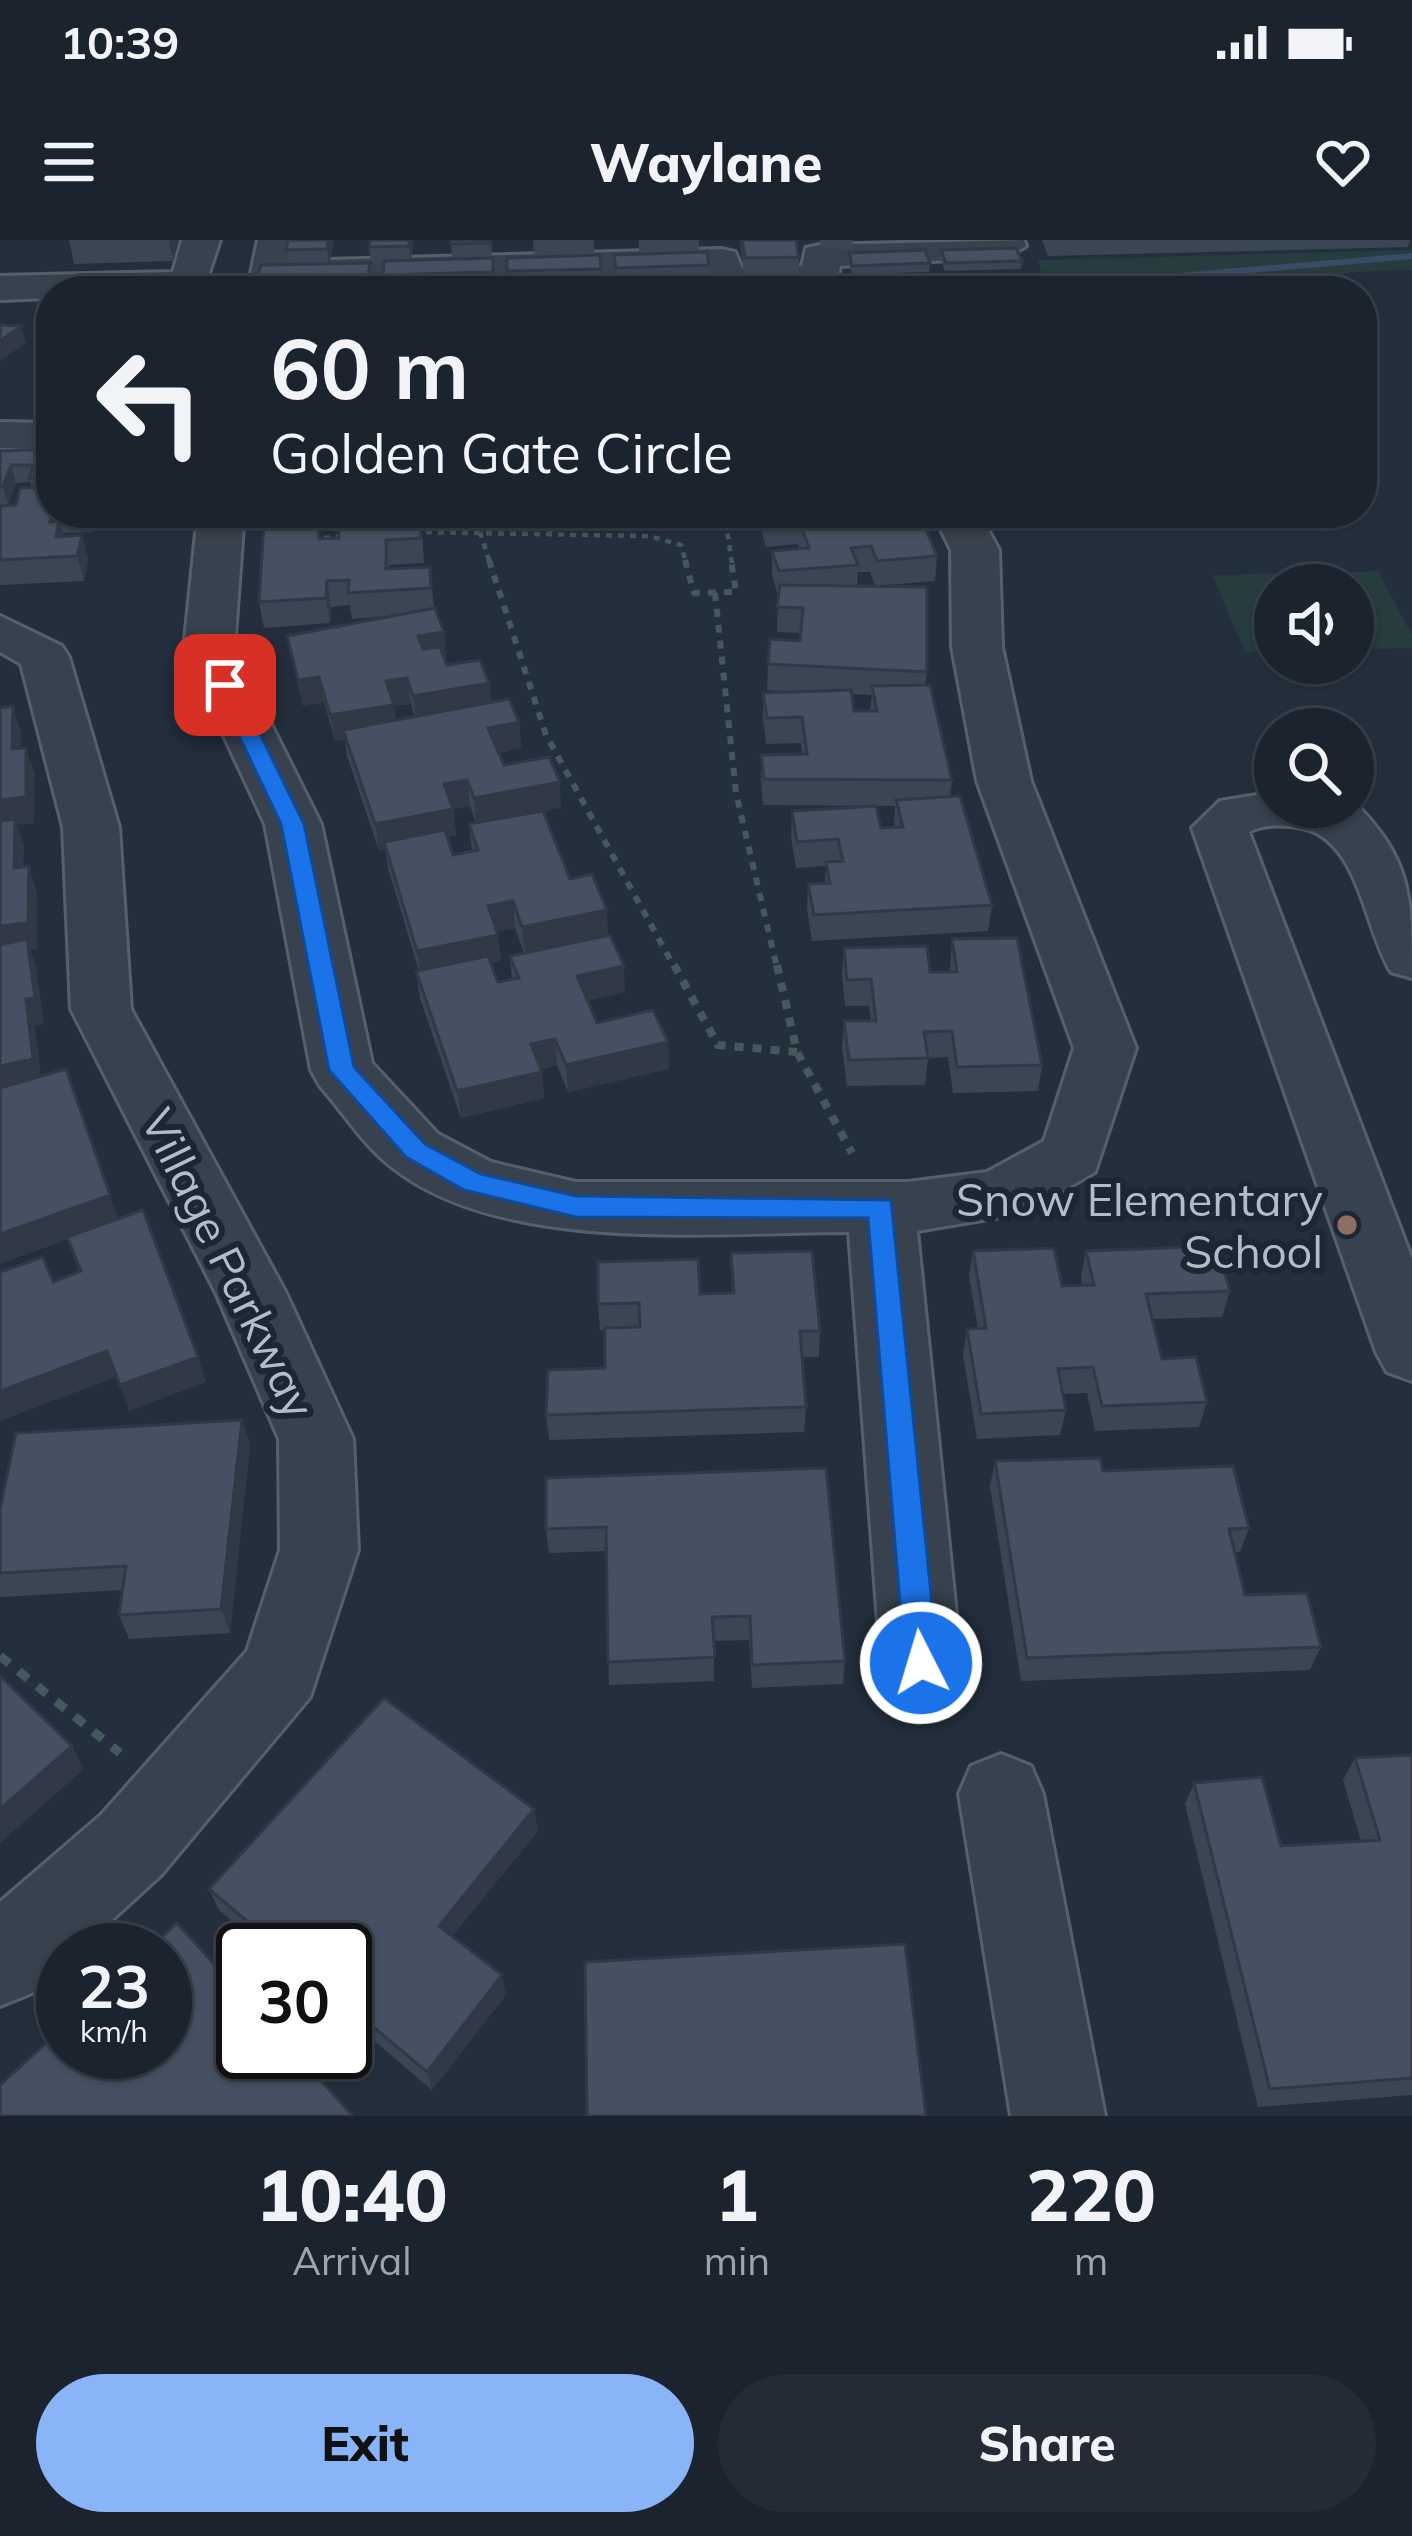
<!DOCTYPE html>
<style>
:root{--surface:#1b232e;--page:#242b36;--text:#f1f3f6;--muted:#a0a4aa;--line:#39404a;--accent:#8ab4f8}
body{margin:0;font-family:Mulish,sans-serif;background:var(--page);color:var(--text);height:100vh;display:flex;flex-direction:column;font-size:45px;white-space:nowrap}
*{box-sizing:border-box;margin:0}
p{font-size:39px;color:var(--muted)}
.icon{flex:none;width:66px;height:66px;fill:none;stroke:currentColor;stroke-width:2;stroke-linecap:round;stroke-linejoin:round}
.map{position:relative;height:1876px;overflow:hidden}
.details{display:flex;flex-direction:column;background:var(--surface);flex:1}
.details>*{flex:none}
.top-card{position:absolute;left:36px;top:36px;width:1341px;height:252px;border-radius:48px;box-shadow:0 3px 9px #0004,0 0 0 3px var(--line);background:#1b232e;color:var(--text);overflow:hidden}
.buttons{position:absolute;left:1254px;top:324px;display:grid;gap:24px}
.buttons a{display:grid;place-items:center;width:120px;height:120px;border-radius:50%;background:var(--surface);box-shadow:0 3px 9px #0004,0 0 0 3px var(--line);font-size:60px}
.speed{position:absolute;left:36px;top:1683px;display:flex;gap:24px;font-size:60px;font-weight:700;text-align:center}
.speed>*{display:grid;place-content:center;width:156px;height:156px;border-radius:50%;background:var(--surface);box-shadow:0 3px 9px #0004,0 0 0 3px var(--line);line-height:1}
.speed small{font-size:30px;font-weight:400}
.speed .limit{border:6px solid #111;border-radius:18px;background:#fff;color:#111}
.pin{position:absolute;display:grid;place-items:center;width:102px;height:102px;color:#fff;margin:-51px;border-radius:24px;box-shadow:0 6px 18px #0006}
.me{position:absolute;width:132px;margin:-66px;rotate:355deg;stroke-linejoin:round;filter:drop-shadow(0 0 9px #0008)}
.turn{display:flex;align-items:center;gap:42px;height:252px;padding:0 36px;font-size:54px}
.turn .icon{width:156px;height:156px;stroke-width:2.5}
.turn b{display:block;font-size:84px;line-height:102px}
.eta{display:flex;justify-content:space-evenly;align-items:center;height:204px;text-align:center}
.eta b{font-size:72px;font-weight:800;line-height:84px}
.button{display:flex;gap:24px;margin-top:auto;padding:24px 36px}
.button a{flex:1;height:138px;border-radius:72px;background:var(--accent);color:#111;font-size:48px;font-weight:800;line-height:138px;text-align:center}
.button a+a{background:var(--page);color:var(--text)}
.status{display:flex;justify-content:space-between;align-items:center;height:84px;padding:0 60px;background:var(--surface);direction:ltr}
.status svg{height:33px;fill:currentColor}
header{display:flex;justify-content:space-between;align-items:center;height:156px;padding:0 36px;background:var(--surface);font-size:54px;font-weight:800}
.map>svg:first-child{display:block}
</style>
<div class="status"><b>10:39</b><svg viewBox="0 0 49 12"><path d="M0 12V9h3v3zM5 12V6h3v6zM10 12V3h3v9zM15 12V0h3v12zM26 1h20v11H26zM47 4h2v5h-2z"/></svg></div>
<header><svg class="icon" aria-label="menu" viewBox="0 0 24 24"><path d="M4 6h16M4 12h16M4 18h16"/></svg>Waylane<svg class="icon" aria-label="heart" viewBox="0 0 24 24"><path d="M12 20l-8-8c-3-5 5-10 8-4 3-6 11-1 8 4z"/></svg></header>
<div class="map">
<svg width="1412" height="1876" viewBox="0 0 1412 1876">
<rect width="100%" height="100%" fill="#242f3e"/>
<path fill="#263c3f" d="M 1412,10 L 1412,30 L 1351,32 L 1292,51 L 976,51 L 974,44 L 1044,42 L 1038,20 Z
M 1378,331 L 1412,395 L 1412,408 L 1353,410 L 1353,345 L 1306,345 L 1300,334 Z
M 1290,333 L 1296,345 L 1275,345 L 1275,411 L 1245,412 L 1212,335 Z"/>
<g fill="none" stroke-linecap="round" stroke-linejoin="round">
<path fill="#394c67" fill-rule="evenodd" d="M 1412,13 L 1412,19 L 1040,51 L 1001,51 L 1006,48 Z"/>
<defs>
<path id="minor" d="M 182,0 L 220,0 L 203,51 L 51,51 L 51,58 L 0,60 L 0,36 L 173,32 Z
M 258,0 L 296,0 L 292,21 L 721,9 L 735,12 L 742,28 L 802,26 L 806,8 L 819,5 L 1024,0 L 1026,6 L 1007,17 L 840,26 L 837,45 L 823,49 L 723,51 L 712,48 L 705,32 L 270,45 L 251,33 Z
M 0,182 L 51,183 L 51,209 L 0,208 Z
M 198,273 L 244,273 L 234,410 L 321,584 L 372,823 L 438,894 L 491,922 L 576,942 L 908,942 L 987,932 L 1044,901 L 1074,808 L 977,541 L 952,407 L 951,310 L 933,273 L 979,273 L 999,310 L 1002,407 L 1031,541 L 1136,808 L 1095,932 L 1024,973 L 917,991 L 961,1423 L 950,1449 L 921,1460 L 892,1449 L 881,1423 L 849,992 C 716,992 504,1015 393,928 C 365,907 343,872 320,846 L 311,830 L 265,584 L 184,410 Z
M 0,376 L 62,406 L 69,417 L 119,587 L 131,769 L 286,1053 L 353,1199 L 358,1310 L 310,1457 L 161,1635 L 79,1710 L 63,1710 L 63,1724 L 32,1753 L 0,1766 L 0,1662 L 101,1575 L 247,1411 L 280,1310 L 279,1199 L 216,1053 L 71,769 L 63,587 L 21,424 L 0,412 Z
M 1275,552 L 1275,567 L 1353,567 L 1354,562 C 1412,620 1412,658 1412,738 L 1391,732 C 1363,686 1359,594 1296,587 C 1280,585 1263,584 1249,592 L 1412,1019 L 1412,1141 L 1387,1132 L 1376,1112 L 1192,588 L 1220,561 Z
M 1001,1514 L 1031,1526 L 1043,1554 L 1105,1876 L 1011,1876 L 959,1554 L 971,1526 Z"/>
</defs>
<use href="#minor" stroke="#565f6c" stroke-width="6"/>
<path stroke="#44595c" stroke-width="4.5" stroke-dasharray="6 6" stroke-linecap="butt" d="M 414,292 L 649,296 L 681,305 L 686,323
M 480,292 L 490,323
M 550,292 L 557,273
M 312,299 L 345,296
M 732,323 L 726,284 L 767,280"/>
<path stroke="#44595c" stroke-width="6" stroke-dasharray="8 8" stroke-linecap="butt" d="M 489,320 L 546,495 L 675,728
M 685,320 L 694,353 L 736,352 L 731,320
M 715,353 L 736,553 L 777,728"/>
<path stroke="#44595c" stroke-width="8" stroke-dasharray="9 9" stroke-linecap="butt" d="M 674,725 L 718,805 L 797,812
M 777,725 L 797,812 L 852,913"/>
<path stroke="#44595c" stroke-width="9" stroke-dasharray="12 12" stroke-linecap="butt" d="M 0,1416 L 120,1513"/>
<use href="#minor" fill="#38414e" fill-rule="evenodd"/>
</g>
<path fill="#3b4654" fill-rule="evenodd" d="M 69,0 L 179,0 L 173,21 L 74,24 Z
M 334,0 L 329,23 L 372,39 L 370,51 L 259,51 L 257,39 L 288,24 L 286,10 Z
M 413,0 L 411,21 L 452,20 L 451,0 L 492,0 L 491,18 L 493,18 L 495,48 L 385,51 L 383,35 L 384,22 L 371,23 L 369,7 Z
M 533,0 L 594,0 L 594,16 L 600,15 L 602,45 L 508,48 L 507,31 L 534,17 Z
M 639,0 L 699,0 L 699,12 L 709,25 L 709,42 L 617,45 L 614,15 L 639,14 Z
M 740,0 L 796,0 L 799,17 L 799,33 L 744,34 Z
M 820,0 L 853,0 L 852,9 L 821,9 Z
M 1042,0 L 1410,0 L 1408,7 L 1048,16 Z
M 941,10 L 1022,21 L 1021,29 L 945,31 L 940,18 Z
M 849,13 L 930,23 L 929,32 L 852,34 L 848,21 Z
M 51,104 L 51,171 L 49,171 L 42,147 L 50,126 L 48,116 Z
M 51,209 L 51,273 L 99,273 L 94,292 L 63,293 L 64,296 L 82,295 L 88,320 L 84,341 L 0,345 L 0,211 ZM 30,242 L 32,248 L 16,265 L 3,266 L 2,264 L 8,264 L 16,243 Z
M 658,273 L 691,273 L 687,281 L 658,277 Z
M 760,273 L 919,273 L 937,316 L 935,341 L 875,346 L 870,332 L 858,332 L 857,346 L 927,432 L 925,445 L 952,540 L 950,557 L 992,665 L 988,691 L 812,701 L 807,670 L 808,644 L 825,643 L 826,626 L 796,628 L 791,597 L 792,571 L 881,588 L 894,587 L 895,566 L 763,565 L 761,541 L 761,515 L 802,514 L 801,503 L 766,504 L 763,479 L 763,453 L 796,452 L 767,450 L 768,424 L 800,401 L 801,393 L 777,392 L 778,356 L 772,336 L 772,311 L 799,309 L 798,304 L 766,307 L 760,286 ZM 851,454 L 872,455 L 870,471 L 854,471 Z
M 421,277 L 424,323 L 389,325 L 389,329 L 430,327 L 434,368 L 444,392 L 446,417 L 445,418 L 447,425 L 489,443 L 491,462 L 519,482 L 521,508 L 498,513 L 504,525 L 561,568 L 543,571 L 570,639 L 608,695 L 625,752 L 587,761 L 597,783 L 668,802 L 669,829 L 568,852 L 557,825 L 541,829 L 544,858 L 461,878 L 420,758 L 416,731 L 419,731 L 388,628 L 385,609 L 379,610 L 347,516 L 345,500 L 335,501 L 324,462 L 303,466 L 287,396 L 391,376 L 352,379 L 350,365 L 331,367 L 330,383 L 264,388 L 259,362 L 322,299 L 339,298 ZM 411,464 L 415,477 L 396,480 L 394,466 ZM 470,566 L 476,583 L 469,584 L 472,611 L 453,615 L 447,597 L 456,595 L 453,569 ZM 515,688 L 524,713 L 510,716 L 512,739 L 498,742 L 491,723 L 501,721 L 497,691 Z
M 952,699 L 1042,825 L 1038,851 L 953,853 L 948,817 L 928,818 L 925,845 L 847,846 L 842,808 L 844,781 L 871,781 L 869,766 L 845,766 L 842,734 L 844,708 L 930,732 L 950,732 Z
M 973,1011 L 1062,1046 L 1082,1045 L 1081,1037 L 1086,1011 L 1230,1051 L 1222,1077 L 1152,1079 L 1162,1119 L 1207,1162 L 1199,1187 L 1095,1191 L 1087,1153 L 1063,1154 L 1066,1170 L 1060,1195 L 977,1199 L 963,1115 L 967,1089 L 978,1089 L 969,1036 Z
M 731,1013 L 820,1091 L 819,1117 L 802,1117 L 806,1167 L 804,1192 L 549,1200 L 546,1175 L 605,1128 L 605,1090 L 600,1090 L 598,1064 L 732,1053 Z
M 242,1180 L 250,1205 L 230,1393 L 129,1399 L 119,1375 L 122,1350 L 0,1357 L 0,1269 Z
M 995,1221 L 1103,1231 L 1249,1288 L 1240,1312 L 1234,1312 L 1245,1355 L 1321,1407 L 1310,1430 L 1021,1441 L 990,1246 Z
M 546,1238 L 845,1421 L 843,1444 L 752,1448 L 749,1400 L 714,1401 L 714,1441 L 609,1445 L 606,1311 L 549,1313 L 546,1289 Z
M 1412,1515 L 1412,1855 L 1258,1867 L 1185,1564 L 1194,1543 L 1281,1606 L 1361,1601 L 1343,1540 L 1355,1518 Z
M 534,1569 L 538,1591 L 452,1696 L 506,1755 L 432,1850 L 345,1776 L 345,1710 L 266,1710 L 219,1670 L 209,1649 Z"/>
<path fill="#303945" d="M 169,0 L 179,0 L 173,21 Z
M 328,0 L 334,0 L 329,25 L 327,9 Z
M 409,0 L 413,0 L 410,22 L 409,6 Z
M 370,23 L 372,39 L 370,51 L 368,36 Z
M 21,86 L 26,103 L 0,121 L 0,101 Z
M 11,225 L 16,243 L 8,264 L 3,246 Z
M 52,273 L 54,273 L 58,287 L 59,281 L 66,306 L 64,316 L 50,282 Z
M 90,273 L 99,273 L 94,292 Z
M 82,295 L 88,320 L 84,341 L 77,316 Z
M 327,341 L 331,367 L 330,383 L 326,358 Z
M 444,392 L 446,417 L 421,422 L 418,396 Z
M 319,437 L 324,462 L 303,466 L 298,440 Z
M 407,438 L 411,464 L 394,466 L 397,491 L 343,490 L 345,500 L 335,501 L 330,475 L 386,441 Z
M 489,443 L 491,469 L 417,482 L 413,456 Z
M 13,466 L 21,493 L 20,536 L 12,509 Z
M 519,482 L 521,508 L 491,514 L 488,488 Z
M 26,508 L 35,534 L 34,583 L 17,585 L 24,605 L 23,655 L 0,587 L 0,560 Z
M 467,540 L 470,566 L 453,569 L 456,595 L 386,609 L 384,602 L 385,609 L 379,610 L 375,584 L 444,544 Z
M 560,542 L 561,568 L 476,585 L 474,558 Z
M 29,626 L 37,653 L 37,709 L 31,710 L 36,726 L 44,784 L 35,786 L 42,845 L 0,854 L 0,686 Z
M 513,661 L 515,688 L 491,693 L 488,666 Z
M 607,670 L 608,697 L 525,713 L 522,687 Z
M 498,695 L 501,721 L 421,737 L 417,711 Z
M 624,726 L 625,752 L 579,763 L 577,736 Z
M 555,799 L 557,825 L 533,831 L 531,804 Z
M 668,802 L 669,829 L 568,852 L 566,825 Z
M 542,832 L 544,858 L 461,878 L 457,851 Z
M 110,955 L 119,981 L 0,1024 L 0,994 Z
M 107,1111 L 116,1137 L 0,1181 L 0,1151 Z
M 198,1117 L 206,1142 L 129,1171 L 120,1145 Z
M 242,1180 L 250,1205 L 230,1393 L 221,1369 Z
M 72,1506 L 84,1529 L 0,1603 L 0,1569 Z
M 534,1569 L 538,1591 L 444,1706 L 439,1686 Z
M 502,1735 L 506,1755 L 432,1850 L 427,1832 Z"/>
<path fill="#455162" stroke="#303945" stroke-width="3" d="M 288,0 L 328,0 L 327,9 L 286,10 Z
M 370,0 L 409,0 L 409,6 L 369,7 Z
M 451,0 L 490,0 L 490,3 L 451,4 Z
M 742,0 L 796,0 L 799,17 L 745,18 Z
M 1016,8 L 1022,21 L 946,23 L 941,10 Z
M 925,10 L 930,23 L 852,26 L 849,13 Z
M 707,12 L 709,25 L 616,28 L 614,15 Z
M 600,15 L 601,29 L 507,31 L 507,18 Z
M 493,18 L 493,32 L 383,35 L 384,21 Z
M 370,23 L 368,36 L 257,39 L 261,25 Z
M 0,85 L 21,86 L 0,101 Z
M 48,126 L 51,126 L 51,146 L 42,147 Z
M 51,209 L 51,238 L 29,238 L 34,225 L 11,225 L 3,246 L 0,246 L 0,211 Z
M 51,247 L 52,273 L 50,282 L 59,281 L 56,297 L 82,295 L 77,316 L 0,320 L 0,266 L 16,265 L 20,248 Z
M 764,273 L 919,273 L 937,316 L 877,321 L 871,306 L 851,308 L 858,325 L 779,331 L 772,311 L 809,308 L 799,279 L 767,282 Z
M 421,277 L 421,298 L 386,300 L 386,329 L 430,327 L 431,348 L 348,353 L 349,340 L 327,341 L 326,358 L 259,362 L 264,284 L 319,281 L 319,299 L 339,298 L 339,282 Z
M 780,345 L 927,347 L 927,432 L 768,424 L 770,399 L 800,401 L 803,368 L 777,367 Z
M 435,368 L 444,392 L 418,396 L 423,409 L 440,407 L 447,425 L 480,420 L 489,443 L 413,456 L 407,438 L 386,441 L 394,465 L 330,475 L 319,437 L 298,440 L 287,396 Z
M 930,445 L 952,540 L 764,539 L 761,515 L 807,514 L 802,477 L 767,478 L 763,453 L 851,450 L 854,471 L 877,471 L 872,446 Z
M 509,459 L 519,482 L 488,488 L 504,525 L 549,517 L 560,542 L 474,558 L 467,540 L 444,544 L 453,569 L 375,584 L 343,490 Z
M 13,466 L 12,509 L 26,508 L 26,557 L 0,560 L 0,468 Z
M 960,556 L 992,665 L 814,675 L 808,644 L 830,643 L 826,622 L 843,621 L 838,599 L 797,602 L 792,571 L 876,566 L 881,588 L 903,587 L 896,560 Z
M 543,571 L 570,639 L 592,634 L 607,670 L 522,687 L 513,661 L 488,666 L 498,695 L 417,711 L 384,602 L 445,590 L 453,615 L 478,610 L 469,584 Z
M 15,579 L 14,628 L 29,626 L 28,683 L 0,686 L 0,581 Z
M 610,695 L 624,726 L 577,736 L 597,783 L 653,770 L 668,802 L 566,825 L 555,799 L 531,804 L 542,832 L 457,851 L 416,731 L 488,716 L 498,742 L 519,738 L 510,716 Z
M 1017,698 L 1042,825 L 957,827 L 952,791 L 924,792 L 928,818 L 849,820 L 844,781 L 876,781 L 871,739 L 847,740 L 844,708 L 927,706 L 930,732 L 957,732 L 952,699 Z
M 27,699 L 35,758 L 26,759 L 33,819 L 0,826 L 0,705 Z
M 66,829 L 110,955 L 0,994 L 0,848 Z
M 143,970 L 198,1117 L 120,1145 L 107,1111 L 0,1151 L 0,1032 L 43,1017 L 53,1042 L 81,1031 L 67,997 Z
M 1217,1006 L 1230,1051 L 1146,1054 L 1162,1119 L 1196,1117 L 1207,1162 L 1102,1166 L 1093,1127 L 1058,1129 L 1066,1170 L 981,1174 L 967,1089 L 986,1088 L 973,1011 L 1054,1008 L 1062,1046 L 1094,1045 L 1086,1011 Z
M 812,1011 L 820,1091 L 800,1091 L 806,1167 L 546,1175 L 548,1130 L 605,1128 L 605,1088 L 640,1087 L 639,1063 L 598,1064 L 598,1022 L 698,1019 L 700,1054 L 734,1053 L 731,1013 Z
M 242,1180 L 221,1369 L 119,1375 L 126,1326 L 0,1333 L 0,1269 L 16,1193 Z
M 1100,1218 L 1103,1231 L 1233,1226 L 1249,1288 L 1229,1289 L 1245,1355 L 1307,1353 L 1321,1407 L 1027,1418 L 995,1221 Z
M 826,1228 L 845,1421 L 752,1425 L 750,1376 L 712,1377 L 715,1417 L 608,1422 L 606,1287 L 546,1289 L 546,1238 Z
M 0,1436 L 72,1506 L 0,1569 Z
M 384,1458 L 534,1569 L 439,1686 L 502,1735 L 427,1832 L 345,1763 L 345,1710 L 281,1710 L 209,1649 Z
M 1412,1515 L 1412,1838 L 1270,1849 L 1194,1543 L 1262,1537 L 1281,1606 L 1380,1600 L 1355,1518 Z
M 177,1683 L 243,1756 L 243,1812 L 295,1812 L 353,1876 L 0,1876 L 0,1845 L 63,1788 L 63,1812 L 165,1812 L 165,1710 L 148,1710 Z
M 905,1704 L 926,1876 L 587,1876 L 585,1722 Z"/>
<path fill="#1a73e8" stroke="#114b97" stroke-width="3" d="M 225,439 L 236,445 L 304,584 L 354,827 L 425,904 L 481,934 L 576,956 L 891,960 L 938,1423 L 933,1434 L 921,1438 L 910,1434 L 905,1423 L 868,978 L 576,977 L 464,950 L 406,917 L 329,830 L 281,584 L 215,445 Z"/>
<circle fill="#8d6e63" stroke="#1d2633" stroke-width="4.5" cx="1347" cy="985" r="12"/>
<g text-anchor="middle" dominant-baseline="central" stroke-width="12" stroke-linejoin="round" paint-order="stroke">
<g font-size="45" fill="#b4bcc9" stroke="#1d2633" text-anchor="end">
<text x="1323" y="959">Snow Elementary<tspan x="1323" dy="52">School</tspan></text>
</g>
<g font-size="45" fill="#b4bcc9" stroke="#1d2633">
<text transform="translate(229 1023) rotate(64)">Village Parkway</text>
</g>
</g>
</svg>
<div class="buttons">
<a><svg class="icon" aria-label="sound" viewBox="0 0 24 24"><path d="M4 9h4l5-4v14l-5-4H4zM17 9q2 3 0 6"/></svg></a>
<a><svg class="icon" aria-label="search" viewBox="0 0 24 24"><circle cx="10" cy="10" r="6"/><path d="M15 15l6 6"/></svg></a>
</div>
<div class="speed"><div>23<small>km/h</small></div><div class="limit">30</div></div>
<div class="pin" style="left:225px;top:445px;background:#d93025"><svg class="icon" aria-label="arrive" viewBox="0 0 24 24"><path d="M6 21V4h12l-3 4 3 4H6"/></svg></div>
<svg class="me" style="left:921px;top:1423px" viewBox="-20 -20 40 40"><circle r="17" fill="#1a73e8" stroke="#fff" stroke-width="3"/><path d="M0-11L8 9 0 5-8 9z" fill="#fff"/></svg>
<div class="top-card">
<div class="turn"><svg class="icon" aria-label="left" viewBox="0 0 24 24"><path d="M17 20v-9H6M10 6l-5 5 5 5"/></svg><div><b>60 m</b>Golden Gate Circle</div></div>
</div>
</div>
<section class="details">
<div class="eta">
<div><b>10:40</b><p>Arrival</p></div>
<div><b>1</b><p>min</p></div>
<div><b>220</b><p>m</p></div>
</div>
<div class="button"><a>Exit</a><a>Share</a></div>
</section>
